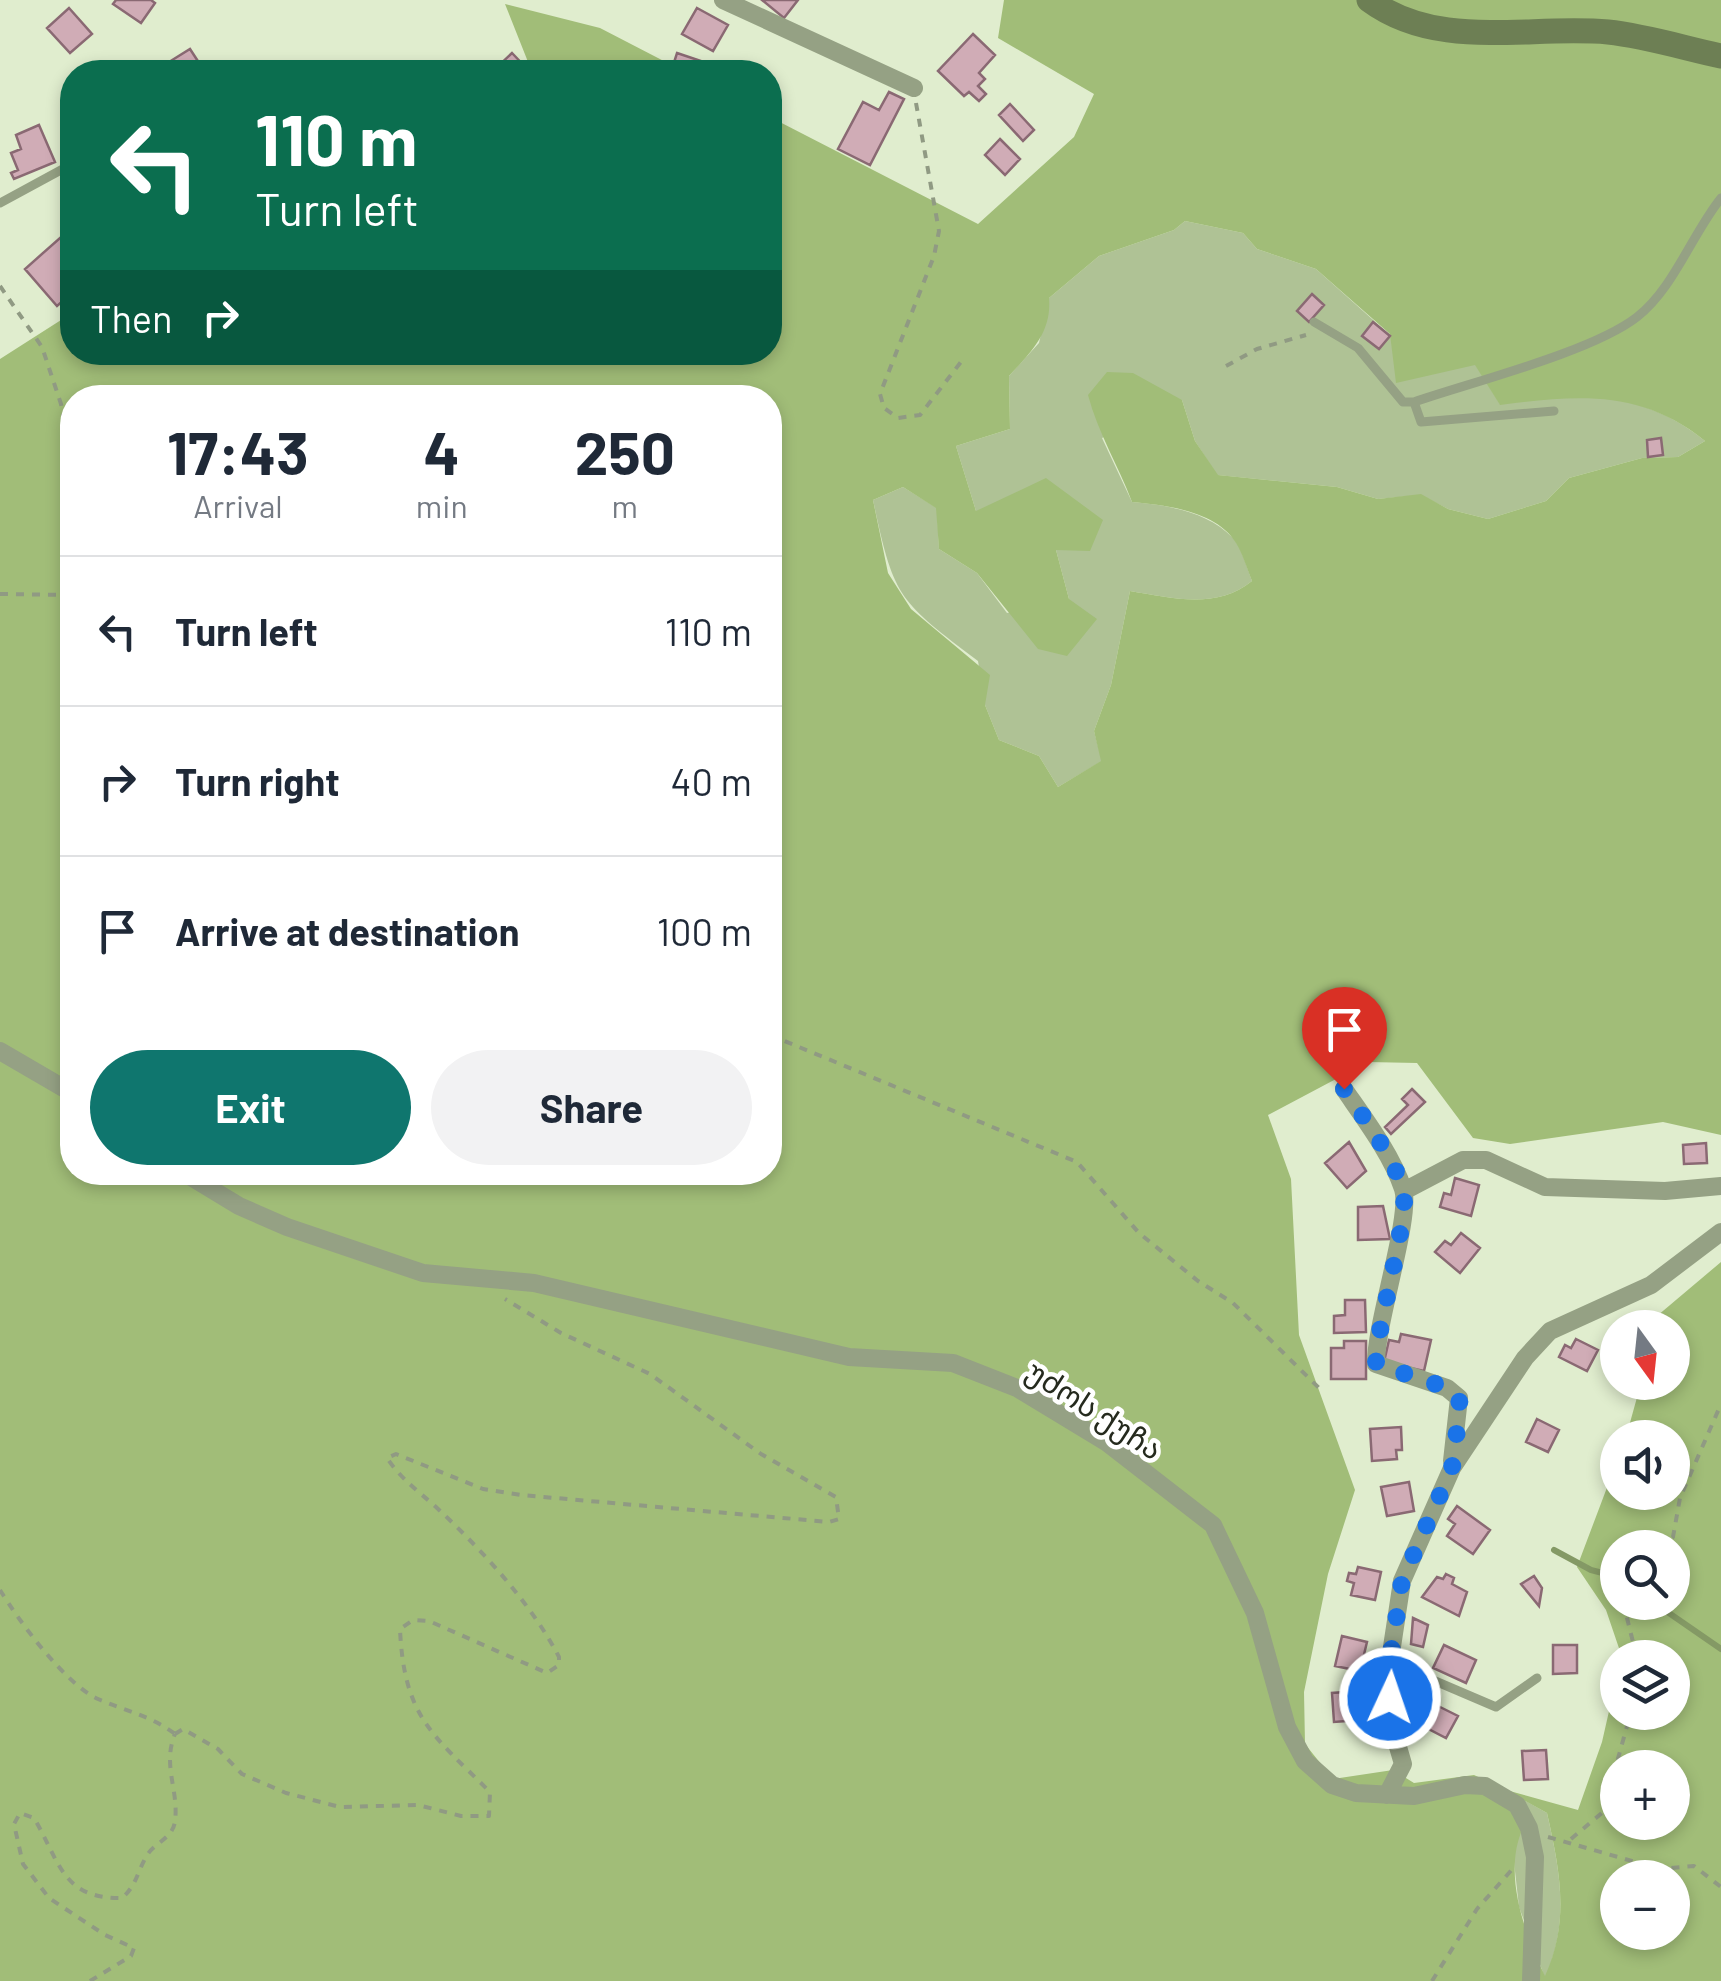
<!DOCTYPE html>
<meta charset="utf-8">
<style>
:root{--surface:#fff;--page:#f2f2f3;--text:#1f2937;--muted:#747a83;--line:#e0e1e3;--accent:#0f766e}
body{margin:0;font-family:Barlow,"Noto Sans Georgian",sans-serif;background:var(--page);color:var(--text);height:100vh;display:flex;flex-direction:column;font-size:38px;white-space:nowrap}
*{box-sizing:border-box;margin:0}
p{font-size:32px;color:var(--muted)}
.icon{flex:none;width:55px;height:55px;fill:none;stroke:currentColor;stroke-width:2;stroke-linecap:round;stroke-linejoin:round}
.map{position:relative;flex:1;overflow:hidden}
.details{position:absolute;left:60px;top:385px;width:722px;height:800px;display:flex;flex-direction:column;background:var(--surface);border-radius:40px;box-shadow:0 5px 15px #0003}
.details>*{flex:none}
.top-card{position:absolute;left:60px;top:60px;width:722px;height:305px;border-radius:40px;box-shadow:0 5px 15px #0003;background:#0b6e4f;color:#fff;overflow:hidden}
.needle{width:65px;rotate:165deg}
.buttons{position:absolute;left:1600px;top:1310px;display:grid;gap:20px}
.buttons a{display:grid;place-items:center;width:90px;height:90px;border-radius:50%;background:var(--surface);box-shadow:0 5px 15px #0003;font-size:50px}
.pin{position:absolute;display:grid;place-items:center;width:85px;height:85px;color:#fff;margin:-102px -42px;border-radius:50% 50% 50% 0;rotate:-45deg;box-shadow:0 0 10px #0007}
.pin .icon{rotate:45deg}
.me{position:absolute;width:110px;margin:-55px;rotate:3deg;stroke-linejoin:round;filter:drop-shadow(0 0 8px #0008)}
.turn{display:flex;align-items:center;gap:35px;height:210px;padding:0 30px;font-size:45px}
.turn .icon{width:130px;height:130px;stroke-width:2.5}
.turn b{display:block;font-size:70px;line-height:85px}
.then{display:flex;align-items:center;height:95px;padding:0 30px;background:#0003;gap:20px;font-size:38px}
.eta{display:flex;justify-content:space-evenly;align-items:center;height:170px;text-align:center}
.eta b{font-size:60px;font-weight:700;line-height:70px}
.primary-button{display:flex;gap:20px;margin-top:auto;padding:20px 30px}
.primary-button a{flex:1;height:115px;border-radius:60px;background:var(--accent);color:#fff;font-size:40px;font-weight:700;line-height:115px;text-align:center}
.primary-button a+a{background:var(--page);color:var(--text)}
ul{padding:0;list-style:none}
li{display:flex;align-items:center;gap:30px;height:150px;padding:0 30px;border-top:2px solid var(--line)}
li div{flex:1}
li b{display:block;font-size:38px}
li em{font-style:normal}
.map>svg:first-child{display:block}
</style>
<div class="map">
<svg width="1721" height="1981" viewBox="0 0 1721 1981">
<rect width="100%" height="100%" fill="#e0edce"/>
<path fill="#afc295" d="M 1185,221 L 1243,233 L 1257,249 L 1316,269 L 1390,335 L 1476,365 L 1500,404 C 1580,394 1639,388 1705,441 L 1678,457 L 1642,458 L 1569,478 L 1546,501 L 1488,519 L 1448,509 L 1421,495 L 1378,499 L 1337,487 L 1217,475 L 1195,441 L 1182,400 L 1102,438 L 1132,502 C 1166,505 1207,511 1233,538 C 1242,548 1247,568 1252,581 C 1217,610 1172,598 1130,591 L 1111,685 L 1094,731 L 1102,761 L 1058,787 L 1039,756 L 999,740 L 985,705 L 978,661 C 898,600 894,599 873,500 L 903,487 L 937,508 L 939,549 L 977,573 L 1007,613 L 1069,599 L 1056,550 L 976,511 L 956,446 L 1010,429 L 1009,376 L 1039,343 L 1049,298 L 1099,256 L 1174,230 Z
M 1506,1790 L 1547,1813 C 1560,1871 1570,1922 1545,1978 L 1519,1907 Z"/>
<path fill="#a1bd78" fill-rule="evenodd" d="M 1004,0 L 1721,0 L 1721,1135 L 1663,1122 L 1510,1144 L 1473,1138 L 1417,1063 L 1368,1062 L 1268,1115 L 1291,1179 L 1299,1335 L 1355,1490 L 1328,1574 L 1304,1692 L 1305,1744 L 1333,1779 L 1393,1770 L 1414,1783 L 1474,1775 L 1506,1790 L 1578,1810 L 1602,1742 L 1617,1676 L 1618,1712 L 1672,1712 L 1672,1658 L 1622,1657 L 1606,1610 L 1577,1567 L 1617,1461 L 1618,1492 L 1672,1492 L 1672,1438 L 1626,1437 L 1641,1383 L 1672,1382 L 1672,1328 L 1654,1327 L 1657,1316 L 1721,1262 L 1721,1981 L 0,1981 L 0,359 L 72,313 L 72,352 L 770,352 L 770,117 L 978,224 L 1074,137 L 1094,94 L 998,38 ZM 1185,221 L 1243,233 L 1257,249 L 1316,269 L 1390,334 L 1396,383 L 1475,365 L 1500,405 C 1578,395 1641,389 1705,441 L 1678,457 L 1642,458 L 1569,478 L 1546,501 L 1488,519 L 1448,509 L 1421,494 L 1378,499 L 1337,487 L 1218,475 L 1195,441 L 1182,400 L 1133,373 L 1107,372 L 1088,395 C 1098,433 1118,465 1132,502 C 1165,505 1217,511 1236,543 C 1243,554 1247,569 1252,581 C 1217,610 1172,598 1130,591 L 1111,685 L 1094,731 L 1101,761 L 1058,787 L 1039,756 L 999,740 L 985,705 L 990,675 L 911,609 L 888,573 L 873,500 L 903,487 L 936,508 L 939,549 L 977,573 L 1038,649 L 1067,656 L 1097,619 L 1069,599 L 1056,550 L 1090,551 L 1103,520 L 1046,478 L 976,511 L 956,446 L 1010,429 L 1009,376 C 1031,352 1052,332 1049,298 L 1099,256 L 1174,230 ZM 72,398 L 770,398 L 770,1172 L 72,1172 ZM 1618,1548 L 1672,1548 L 1672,1602 L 1618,1602 ZM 1618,1768 L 1672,1768 L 1672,1822 L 1618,1822 ZM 1507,1791 L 1547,1813 C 1560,1871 1570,1921 1545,1976 C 1525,1934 1502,1873 1523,1828 ZM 1618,1878 L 1672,1878 L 1672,1932 L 1618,1932 Z
M 505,4 L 600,28 L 685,72 L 532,72 Z"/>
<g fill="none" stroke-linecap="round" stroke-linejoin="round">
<path stroke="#849965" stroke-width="6" d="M 1554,1550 L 1591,1570 L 1618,1577
M 1653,1602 L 1721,1649"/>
</g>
<path fill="#d0acb6" stroke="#8a6973" stroke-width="2.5" d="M 116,0 L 151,0 L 155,3 L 141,23 L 113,4 Z
M 762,0 L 798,0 L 784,18 Z
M 69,8 L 92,34 L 70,53 L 47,28 Z
M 697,8 L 728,25 L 713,51 L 682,34 Z
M 973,34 L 995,55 L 979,73 L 985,79 L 978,86 L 986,94 L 979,101 L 969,92 L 964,96 L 938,71 Z
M 190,49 L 205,72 L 176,72 L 169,62 Z
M 512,53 L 530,72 L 492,72 Z
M 677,53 L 701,61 L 697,72 L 671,72 Z
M 889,92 L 904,99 L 870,165 L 838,149 L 863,102 L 879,110 Z
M 1010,104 L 1034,130 L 1023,141 L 999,115 Z
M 39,125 L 55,162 L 14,179 L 11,173 L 18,170 L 11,153 L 21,149 L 16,135 Z
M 1000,139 L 1020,159 L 1005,175 L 985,155 Z
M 60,238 L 72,253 L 72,293 L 57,306 L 25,269 Z
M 1312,294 L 1324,305 L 1309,322 L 1297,311 Z
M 1373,322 L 1390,336 L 1379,349 L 1362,336 Z
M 1661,438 L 1663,455 L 1648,457 L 1647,440 Z
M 1412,1089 L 1425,1102 L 1391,1134 L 1385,1127 L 1408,1105 L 1402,1099 Z
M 1349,1142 L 1366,1171 L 1347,1188 L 1325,1163 Z
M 1706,1143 L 1707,1163 L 1684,1164 L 1683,1145 Z
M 1455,1178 L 1479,1185 L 1471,1216 L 1440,1207 L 1444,1193 L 1451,1195 Z
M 1383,1206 L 1390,1239 L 1358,1240 L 1358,1207 Z
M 1461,1233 L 1480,1248 L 1460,1273 L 1435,1252 L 1445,1241 L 1451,1245 Z
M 1345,1300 L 1365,1300 L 1366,1332 L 1334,1333 L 1334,1316 L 1345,1315 Z
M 1401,1334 L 1431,1340 L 1424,1371 L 1384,1362 L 1389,1340 L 1399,1342 Z
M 1576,1339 L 1598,1350 L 1587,1371 L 1559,1357 L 1565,1345 L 1571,1348 Z
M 1344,1341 L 1366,1341 L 1366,1379 L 1331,1379 L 1331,1348 L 1344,1348 Z
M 1537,1419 L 1559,1430 L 1548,1452 L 1526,1442 Z
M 1401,1427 L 1402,1450 L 1396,1450 L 1397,1459 L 1372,1461 L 1370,1429 Z
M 1409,1482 L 1414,1511 L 1387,1516 L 1381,1487 Z
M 1457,1506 L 1490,1530 L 1473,1554 L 1447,1536 L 1455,1524 L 1448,1519 Z
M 1358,1567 L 1381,1572 L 1375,1600 L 1351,1595 L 1354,1583 L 1347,1581 L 1349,1573 L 1356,1574 Z
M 1446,1574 L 1454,1578 L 1452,1584 L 1467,1592 L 1459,1616 L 1422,1597 L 1437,1577 L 1443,1579 Z
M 1534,1576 L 1542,1588 L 1539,1606 L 1521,1584 Z
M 1413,1618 L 1428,1625 L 1423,1647 L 1411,1644 Z
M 1342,1636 L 1367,1642 L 1360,1671 L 1335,1666 Z
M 1444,1645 L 1476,1660 L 1466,1683 L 1433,1668 Z
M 1553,1645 L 1577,1645 L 1577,1673 L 1553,1674 Z
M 1358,1691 L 1360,1720 L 1334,1722 L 1332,1693 Z
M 1428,1701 L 1458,1716 L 1446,1738 L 1417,1723 Z
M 1546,1750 L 1548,1779 L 1524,1780 L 1522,1751 Z"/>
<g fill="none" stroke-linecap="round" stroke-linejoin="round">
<path stroke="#909a83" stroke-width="4" stroke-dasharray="8 8" stroke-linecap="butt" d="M 916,103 L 939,231 L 934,256 L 880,394 L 884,408 L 898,418 L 920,415 L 964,358
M 0,286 L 42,347 L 61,404 L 72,461
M 1226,366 L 1257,349 L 1306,335
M 0,594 L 72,595
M 770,1035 L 1077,1162 L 1139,1233 L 1198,1281 L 1233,1303 L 1321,1390
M 238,1182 L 250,1172
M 1660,1548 L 1673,1537 L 1680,1498 L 1721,1404
M 0,1590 C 19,1621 65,1684 98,1699 C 125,1711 150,1715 175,1734
M 1623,1602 L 1637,1658
M 175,1734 L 183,1729 L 218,1749 L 242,1774 L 286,1793 L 340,1807 L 418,1805 L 461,1816 L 489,1816 L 490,1792 C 432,1734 404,1717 400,1629 L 413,1620 L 429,1621 L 547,1673 L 559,1665 L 559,1657 C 531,1603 481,1549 436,1507 C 417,1490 402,1480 387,1458 L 396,1454 L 483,1489 L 521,1495 L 829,1522 L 839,1519 L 836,1497 L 761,1454 L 650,1374 L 561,1333 L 505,1299
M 1548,1837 L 1660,1869 L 1694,1866 L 1721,1887
M 1571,1839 L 1603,1812 L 1631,1712
M 90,1981 L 131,1956 L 134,1948 L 105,1935 L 49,1898 L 23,1864 L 14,1824 L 20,1813 L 34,1818 C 60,1862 62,1899 122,1898 C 136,1886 137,1873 146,1857 C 153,1843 173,1839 175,1821 C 179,1790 162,1765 175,1734
M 1432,1981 L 1477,1909 L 1516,1865"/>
<path stroke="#95a184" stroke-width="9" d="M 0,203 L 72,164
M 1314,322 L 1358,348 L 1403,402 L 1414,402 C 1472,382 1592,352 1637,317 C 1674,288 1692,234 1721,198
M 1414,402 L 1421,422 L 1554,411
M 1388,1673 L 1407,1669 L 1496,1707 L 1537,1678"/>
<path stroke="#95a184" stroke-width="18" d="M 723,0 L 914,88
M 0,1051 L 72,1093
M 1344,1089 C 1364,1118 1392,1155 1403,1189 C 1412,1215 1375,1325 1376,1364 L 1447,1388 L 1459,1398 L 1452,1461
M 183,1172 L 239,1206 L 287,1227 L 423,1273 L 534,1283 L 849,1357 L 953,1363 L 1017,1388 L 1106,1442 L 1213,1525 L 1255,1613 L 1287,1727 L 1305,1761 L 1332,1785 L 1356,1793 L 1414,1796 L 1465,1785 L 1485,1786 L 1517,1805 L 1529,1828 L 1535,1857 L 1531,1981
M 1404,1191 L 1463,1160 L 1486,1160 L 1545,1187 L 1665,1191 L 1721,1186
M 1387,1795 L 1403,1764 L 1391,1723 L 1388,1673 L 1402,1581 L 1452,1468 L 1525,1358 L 1550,1331 L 1651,1285 L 1721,1232"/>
<path stroke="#6d7f54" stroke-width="25" d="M 1369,0 C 1438,51 1527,25 1608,32 C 1646,36 1684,48 1721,56"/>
</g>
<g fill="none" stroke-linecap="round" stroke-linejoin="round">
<path stroke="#1a73e8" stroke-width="18" stroke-dasharray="0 32.4" d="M 1344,1089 C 1364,1118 1392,1155 1403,1189 C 1411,1213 1376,1326 1376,1364 L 1448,1388 L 1459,1398 L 1460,1408 L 1452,1468 L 1402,1581 L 1388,1673 L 1390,1698"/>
</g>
<g text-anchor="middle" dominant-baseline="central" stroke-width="9" stroke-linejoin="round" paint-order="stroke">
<g font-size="30" fill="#252a1e" stroke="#fff">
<text transform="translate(1095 1409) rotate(33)">უძოს ქუჩა</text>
</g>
</g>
</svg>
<div class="buttons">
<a><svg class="needle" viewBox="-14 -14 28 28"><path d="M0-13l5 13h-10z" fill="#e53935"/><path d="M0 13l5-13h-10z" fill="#747a83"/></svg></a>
<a><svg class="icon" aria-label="sound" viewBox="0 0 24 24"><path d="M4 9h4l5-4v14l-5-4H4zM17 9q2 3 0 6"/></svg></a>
<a><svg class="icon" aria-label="search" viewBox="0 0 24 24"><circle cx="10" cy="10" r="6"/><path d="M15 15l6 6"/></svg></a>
<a><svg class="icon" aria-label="layers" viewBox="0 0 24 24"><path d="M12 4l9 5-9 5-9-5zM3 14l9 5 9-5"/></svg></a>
<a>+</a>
<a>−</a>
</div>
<div class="pin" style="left:1344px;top:1089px;background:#d93025"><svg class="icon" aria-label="arrive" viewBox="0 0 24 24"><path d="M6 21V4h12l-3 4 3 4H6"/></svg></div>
<svg class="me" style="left:1390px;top:1698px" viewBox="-20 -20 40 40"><circle r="17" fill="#1a73e8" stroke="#fff" stroke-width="3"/><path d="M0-11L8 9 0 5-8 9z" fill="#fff"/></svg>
<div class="top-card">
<div class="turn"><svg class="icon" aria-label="left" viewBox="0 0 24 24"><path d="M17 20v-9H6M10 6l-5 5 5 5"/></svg><div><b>110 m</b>Turn left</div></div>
<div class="then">Then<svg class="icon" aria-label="right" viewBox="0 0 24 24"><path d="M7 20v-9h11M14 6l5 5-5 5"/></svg></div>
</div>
<section class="details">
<div class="eta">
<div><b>17:43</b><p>Arrival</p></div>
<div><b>4</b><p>min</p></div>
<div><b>250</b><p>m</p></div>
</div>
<ul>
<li><svg class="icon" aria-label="left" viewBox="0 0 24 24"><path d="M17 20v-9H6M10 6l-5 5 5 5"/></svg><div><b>Turn left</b></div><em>110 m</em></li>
<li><svg class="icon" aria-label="right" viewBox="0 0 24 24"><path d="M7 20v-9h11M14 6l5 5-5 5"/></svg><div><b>Turn right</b></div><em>40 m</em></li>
<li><svg class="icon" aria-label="arrive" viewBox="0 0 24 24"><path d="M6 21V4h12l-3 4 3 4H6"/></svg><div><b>Arrive at destination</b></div><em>100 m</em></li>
</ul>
<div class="primary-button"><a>Exit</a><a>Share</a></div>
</section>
</div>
